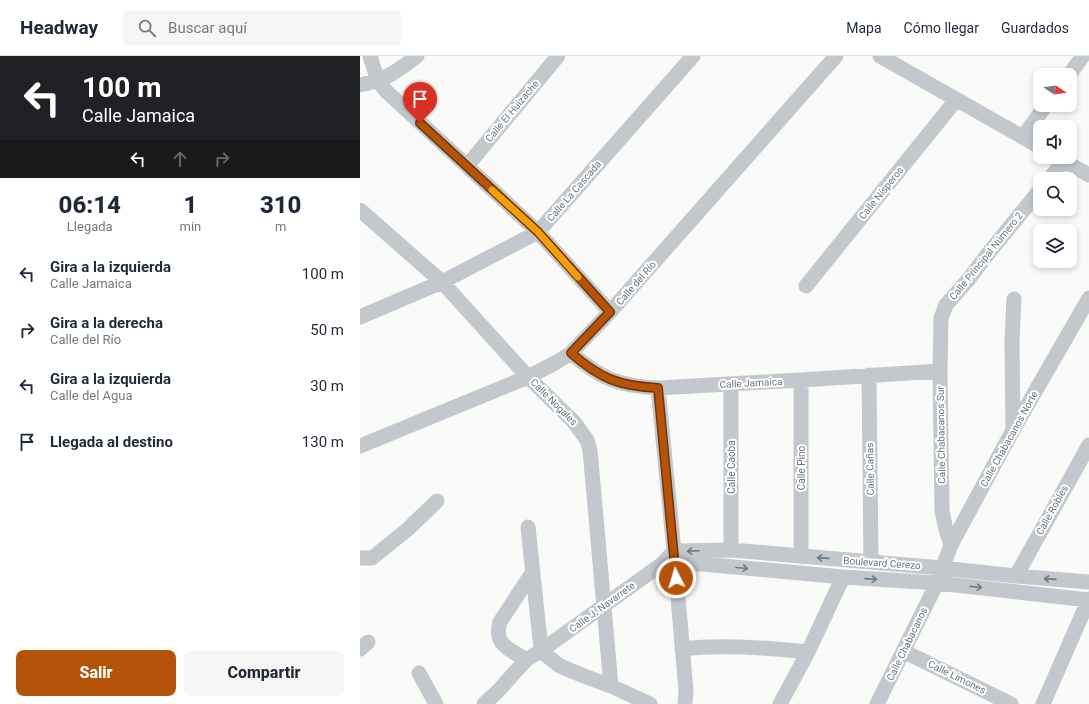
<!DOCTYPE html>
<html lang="es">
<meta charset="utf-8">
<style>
:root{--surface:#fff;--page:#f6f6f7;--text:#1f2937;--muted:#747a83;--line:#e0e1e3;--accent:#b45309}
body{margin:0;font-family:Roboto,sans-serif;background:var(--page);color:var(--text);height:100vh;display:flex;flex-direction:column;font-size:15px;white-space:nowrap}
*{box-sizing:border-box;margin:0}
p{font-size:13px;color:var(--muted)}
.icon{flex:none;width:22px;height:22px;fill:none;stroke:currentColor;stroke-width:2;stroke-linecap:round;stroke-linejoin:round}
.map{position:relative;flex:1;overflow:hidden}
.details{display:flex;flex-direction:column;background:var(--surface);width:360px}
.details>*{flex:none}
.hud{background:#202124;color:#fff;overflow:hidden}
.needle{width:26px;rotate:103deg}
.fabs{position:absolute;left:673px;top:12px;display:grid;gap:8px}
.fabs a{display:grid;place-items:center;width:44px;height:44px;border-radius:8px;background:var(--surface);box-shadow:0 2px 6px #0003;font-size:20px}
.pin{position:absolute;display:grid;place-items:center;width:34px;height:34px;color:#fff;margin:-41px -17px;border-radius:50% 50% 50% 0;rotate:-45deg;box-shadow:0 0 4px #0007}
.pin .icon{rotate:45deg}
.me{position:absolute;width:44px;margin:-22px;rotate:355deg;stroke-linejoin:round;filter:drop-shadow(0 0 3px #0008)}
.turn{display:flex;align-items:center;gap:14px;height:84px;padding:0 16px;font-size:18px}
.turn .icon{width:52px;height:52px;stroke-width:2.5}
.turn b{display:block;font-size:28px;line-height:34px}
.lanes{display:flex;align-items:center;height:38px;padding:0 16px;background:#0003;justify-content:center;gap:20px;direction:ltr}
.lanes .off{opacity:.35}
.eta{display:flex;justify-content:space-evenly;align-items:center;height:68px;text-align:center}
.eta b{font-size:24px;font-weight:800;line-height:28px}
.primary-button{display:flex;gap:8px;margin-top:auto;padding:8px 16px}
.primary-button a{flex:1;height:46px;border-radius:8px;background:var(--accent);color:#fff;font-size:16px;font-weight:800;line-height:46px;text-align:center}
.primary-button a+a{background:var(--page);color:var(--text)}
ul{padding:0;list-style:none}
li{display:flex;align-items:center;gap:12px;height:56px;padding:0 16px}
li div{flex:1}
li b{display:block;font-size:15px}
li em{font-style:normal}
header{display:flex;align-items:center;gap:24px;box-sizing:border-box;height:56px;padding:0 20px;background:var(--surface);border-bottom:1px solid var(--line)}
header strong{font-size:19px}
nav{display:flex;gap:22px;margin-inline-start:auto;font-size:14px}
.search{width:280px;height:36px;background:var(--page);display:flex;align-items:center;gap:10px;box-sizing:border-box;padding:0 14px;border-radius:8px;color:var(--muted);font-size:15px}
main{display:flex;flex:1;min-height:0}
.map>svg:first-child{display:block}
</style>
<header>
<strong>Headway</strong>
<div class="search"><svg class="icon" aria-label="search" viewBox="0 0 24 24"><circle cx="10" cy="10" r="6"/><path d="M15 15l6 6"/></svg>Buscar aquí</div>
<nav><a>Mapa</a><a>Cómo llegar</a><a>Guardados</a></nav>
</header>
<main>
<section class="details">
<div class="hud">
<div class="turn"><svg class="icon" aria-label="left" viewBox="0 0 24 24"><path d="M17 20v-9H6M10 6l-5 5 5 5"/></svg><div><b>100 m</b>Calle Jamaica</div></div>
<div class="lanes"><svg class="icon" aria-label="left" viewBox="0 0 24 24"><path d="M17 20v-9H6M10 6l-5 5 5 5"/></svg><svg class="icon off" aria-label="ahead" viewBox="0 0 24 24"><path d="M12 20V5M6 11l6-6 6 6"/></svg><svg class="icon off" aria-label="right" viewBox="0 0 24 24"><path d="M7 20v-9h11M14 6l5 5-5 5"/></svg></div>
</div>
<div class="eta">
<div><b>06:14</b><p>Llegada</p></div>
<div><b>1</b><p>min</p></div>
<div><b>310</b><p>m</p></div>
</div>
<ul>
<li><svg class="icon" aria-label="left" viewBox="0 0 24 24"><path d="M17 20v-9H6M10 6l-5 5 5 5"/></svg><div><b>Gira a la izquierda</b><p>Calle Jamaica</p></div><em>100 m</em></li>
<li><svg class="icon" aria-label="right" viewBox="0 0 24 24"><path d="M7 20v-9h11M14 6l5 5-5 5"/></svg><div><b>Gira a la derecha</b><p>Calle del Río</p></div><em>50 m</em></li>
<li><svg class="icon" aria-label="left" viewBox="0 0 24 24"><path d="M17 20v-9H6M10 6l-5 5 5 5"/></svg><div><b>Gira a la izquierda</b><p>Calle del Agua</p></div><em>30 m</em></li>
<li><svg class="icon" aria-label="arrive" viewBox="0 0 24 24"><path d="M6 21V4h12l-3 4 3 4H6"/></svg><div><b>Llegada al destino</b></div><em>130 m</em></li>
</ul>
<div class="primary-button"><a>Salir</a><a>Compartir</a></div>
</section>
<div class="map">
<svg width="729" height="648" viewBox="0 0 729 648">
<rect width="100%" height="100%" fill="#fafaf8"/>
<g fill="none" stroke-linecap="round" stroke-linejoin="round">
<path stroke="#c3c8cc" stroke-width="15" d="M 10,0 L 18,25 L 26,35 L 178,176 L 250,256
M 520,0 L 680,91
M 709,19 L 723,0
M 0,29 C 27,23 35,17 57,0
M 663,81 L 686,49
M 697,101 L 729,119
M 107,110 L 198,0
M 689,123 L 704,105
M 0,154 L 82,226 L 168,321 L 214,366 L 227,384 L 230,394 L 251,630
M 446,230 L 596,44
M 0,261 L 82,226 L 178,176 L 333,0
M 211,297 C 241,323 259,330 298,332 L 441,324 L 580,315
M 509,319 L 511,506
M 371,328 L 371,494
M 298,332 L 314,495 L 326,635 L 325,648
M 653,374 L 652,285 L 654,243
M 0,390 L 168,321 L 195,307 L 211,297 L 250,256 L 476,0
M 168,471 L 180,584 L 182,594 L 186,599 L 200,610 L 224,620 L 251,630 L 290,648
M 591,489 L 586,474 L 582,455 L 580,315 L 581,262 L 586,249 L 608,224 L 627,199 L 680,134
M 441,501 L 441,324
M 0,502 L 12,502 L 48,473 L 77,445
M 302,508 L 342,508 L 483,521 L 577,527 L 729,544
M 172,517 L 140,566 C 133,589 150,593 166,604 L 182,594 L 302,508 L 314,495 L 371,494 L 582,512 L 656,520 L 729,526
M 656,520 L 729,389
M 0,593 L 8,586
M 322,593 C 364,588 406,592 448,596
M 543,595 L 651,648
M 59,617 L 76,648
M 124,648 L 138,635 L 166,604
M 420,648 L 448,596 L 483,521
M 517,648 L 577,527 L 591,489 L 653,374 L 729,242
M 683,648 L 729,543"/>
</g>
<defs><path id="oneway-shaft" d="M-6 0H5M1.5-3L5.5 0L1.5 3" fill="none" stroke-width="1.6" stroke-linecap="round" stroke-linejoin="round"/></defs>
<g stroke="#6a7a87">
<use href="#oneway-shaft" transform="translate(333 495) rotate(177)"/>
<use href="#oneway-shaft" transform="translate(463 502) rotate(-176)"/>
<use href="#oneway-shaft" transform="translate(382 512) rotate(5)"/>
<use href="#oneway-shaft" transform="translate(511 523) rotate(4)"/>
<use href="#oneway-shaft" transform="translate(690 523) rotate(-176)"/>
<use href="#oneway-shaft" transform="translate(616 531) rotate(6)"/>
</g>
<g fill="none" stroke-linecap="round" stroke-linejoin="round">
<defs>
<path id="route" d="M 60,67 L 178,176 L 250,256 L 211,297 C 241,323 259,330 298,332 L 316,522"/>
</defs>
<use href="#route" stroke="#753606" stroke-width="10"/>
<use href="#route" stroke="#b45309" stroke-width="7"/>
<path stroke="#f59e0b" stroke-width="7" d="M 132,134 L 178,176 L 218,221"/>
</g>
<g text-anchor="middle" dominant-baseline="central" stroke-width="4" stroke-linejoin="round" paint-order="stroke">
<g font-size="10" fill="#657683" stroke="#fff">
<text transform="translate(152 55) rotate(-50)">Calle El Huizache</text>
<text transform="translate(214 135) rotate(-49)">Calle La Cascada</text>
<text transform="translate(521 137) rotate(-51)">Calle Nísperos</text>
<text transform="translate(626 200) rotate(-51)">Calle Principal Número 2</text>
<text transform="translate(276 227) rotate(-49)">Calle del Río</text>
<text transform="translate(391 327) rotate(-3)">Calle Jamaica</text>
<text transform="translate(194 346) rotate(45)">Calle Nogales</text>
<text transform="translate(581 379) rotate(-91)">Calle Chabacanos Sur</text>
<text transform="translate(649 383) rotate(-61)">Calle Chabacanos Norte</text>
<text transform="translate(371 411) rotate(-90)">Calle Caoba</text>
<text transform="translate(441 412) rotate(-90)">Calle Pino</text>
<text transform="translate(510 413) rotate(-91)">Calle Cañas</text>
<text transform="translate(692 454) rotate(-61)">Calle Robles</text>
<text transform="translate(522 507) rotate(4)">Boulevard Cerezo</text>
<text transform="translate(242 551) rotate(-36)">Calle J. Navarrete</text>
<text transform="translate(547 588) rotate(-64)">Calle Chabacanos</text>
<text transform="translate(597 621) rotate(26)">Calle Limones</text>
</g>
</g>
</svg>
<div class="fabs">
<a><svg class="needle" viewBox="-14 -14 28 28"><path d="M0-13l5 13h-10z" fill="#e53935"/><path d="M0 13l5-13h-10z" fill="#747a83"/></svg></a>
<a><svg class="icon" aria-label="sound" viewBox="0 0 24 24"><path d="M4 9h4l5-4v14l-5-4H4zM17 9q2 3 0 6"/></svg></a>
<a><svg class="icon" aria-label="search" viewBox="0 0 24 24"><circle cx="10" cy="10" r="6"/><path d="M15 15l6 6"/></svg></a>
<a><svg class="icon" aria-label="layers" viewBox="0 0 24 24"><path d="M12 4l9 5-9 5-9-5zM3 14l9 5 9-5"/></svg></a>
</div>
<div class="pin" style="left:60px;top:67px;background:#d93025"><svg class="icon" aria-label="arrive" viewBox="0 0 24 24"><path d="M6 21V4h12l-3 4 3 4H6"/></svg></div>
<svg class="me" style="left:316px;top:522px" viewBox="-20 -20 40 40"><circle r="17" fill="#b45309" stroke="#fff" stroke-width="3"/><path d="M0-11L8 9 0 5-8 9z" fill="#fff"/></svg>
</div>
</main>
